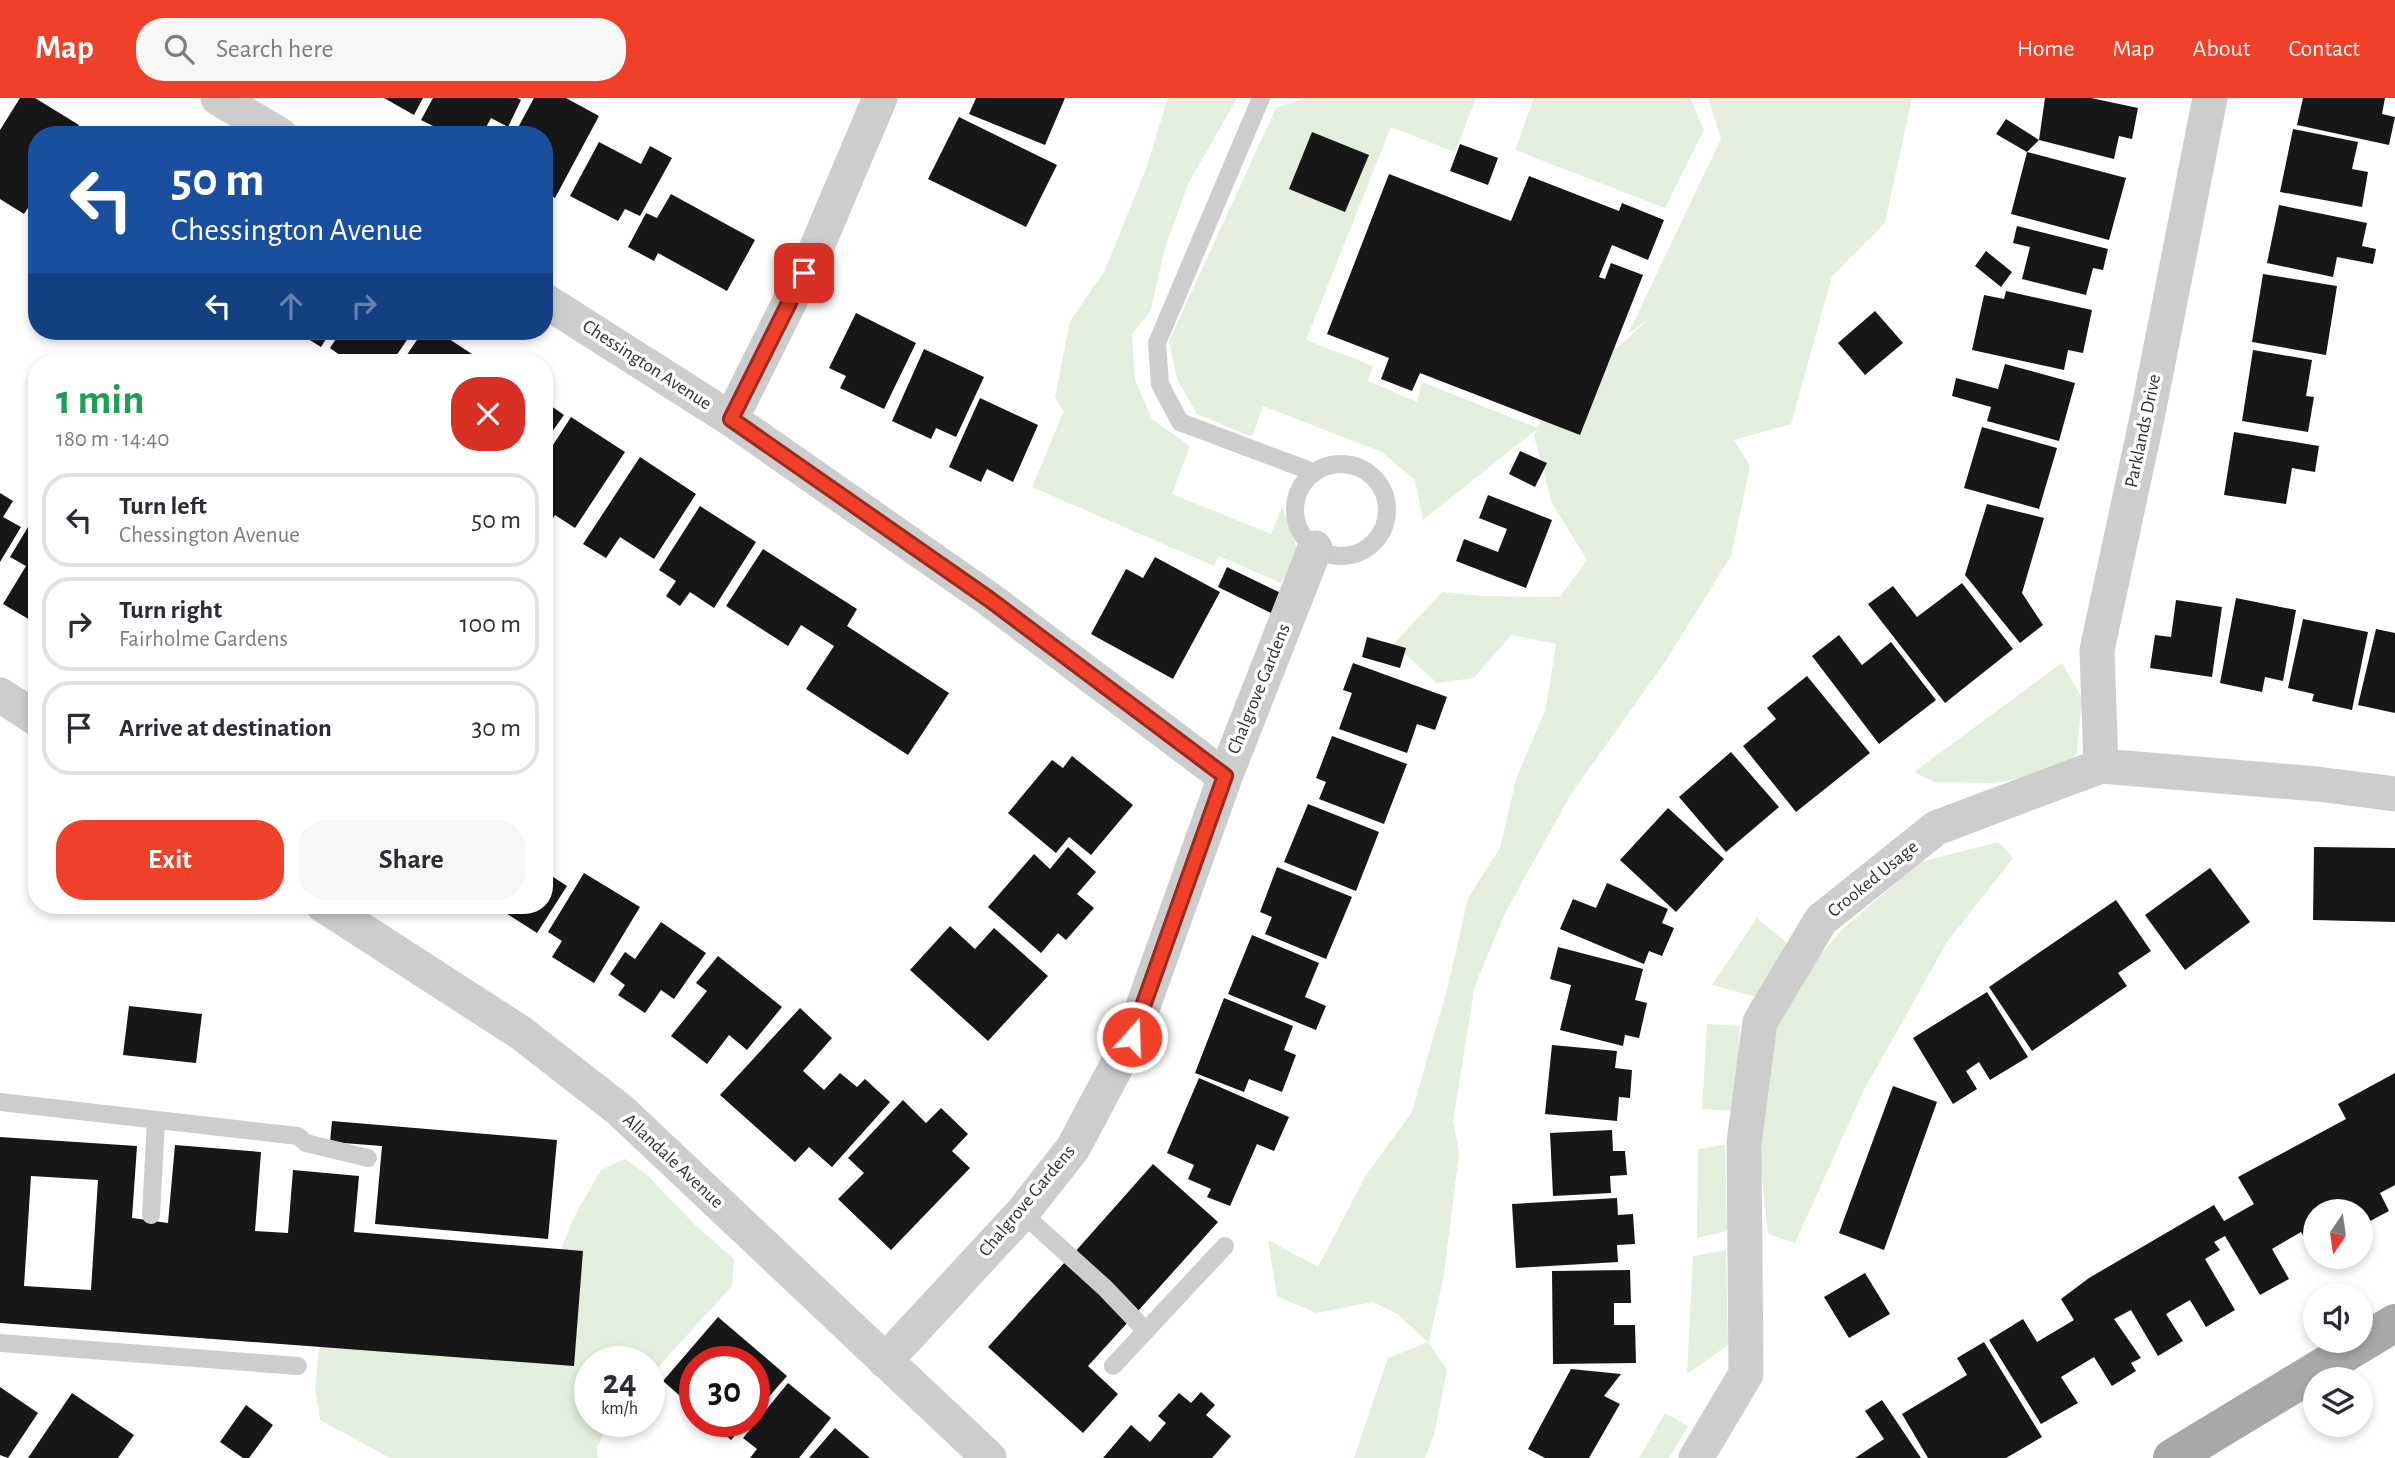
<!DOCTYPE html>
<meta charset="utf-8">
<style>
:root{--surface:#fff;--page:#f7f7f7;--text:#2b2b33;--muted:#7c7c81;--line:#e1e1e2;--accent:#f04029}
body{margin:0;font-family:"Alegreya Sans",sans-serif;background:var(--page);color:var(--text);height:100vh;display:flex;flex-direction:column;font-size:26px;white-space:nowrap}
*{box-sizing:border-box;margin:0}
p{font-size:23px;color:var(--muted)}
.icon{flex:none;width:38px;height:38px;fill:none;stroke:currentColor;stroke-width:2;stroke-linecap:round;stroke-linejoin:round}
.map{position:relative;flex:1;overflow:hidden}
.panel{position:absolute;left:28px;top:256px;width:525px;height:560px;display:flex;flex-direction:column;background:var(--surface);border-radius:28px;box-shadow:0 4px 10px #0003}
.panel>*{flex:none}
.guide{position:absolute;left:28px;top:28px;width:525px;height:214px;border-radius:28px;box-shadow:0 4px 10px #0003;background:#1a4fa0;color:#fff;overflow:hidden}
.needle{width:46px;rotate:193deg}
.buttons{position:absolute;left:2303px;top:1101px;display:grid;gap:14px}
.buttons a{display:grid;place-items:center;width:70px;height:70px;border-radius:50%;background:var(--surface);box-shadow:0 4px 10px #0003;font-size:35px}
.speed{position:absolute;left:574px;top:1248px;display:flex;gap:14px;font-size:35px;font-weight:700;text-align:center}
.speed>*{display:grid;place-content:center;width:91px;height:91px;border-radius:50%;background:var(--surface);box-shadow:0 4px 10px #0003;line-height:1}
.speed small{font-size:18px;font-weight:400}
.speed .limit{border:10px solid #d22;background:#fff;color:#111}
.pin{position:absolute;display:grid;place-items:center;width:60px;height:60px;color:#fff;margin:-30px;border-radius:14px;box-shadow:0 4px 10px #0006}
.me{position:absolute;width:77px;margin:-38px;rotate:20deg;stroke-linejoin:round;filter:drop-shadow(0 0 5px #0008)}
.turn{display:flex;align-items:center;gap:24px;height:147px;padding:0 28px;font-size:32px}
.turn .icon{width:91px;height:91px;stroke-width:2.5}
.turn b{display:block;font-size:49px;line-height:60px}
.lanes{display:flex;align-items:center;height:66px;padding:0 28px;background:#0003;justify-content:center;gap:35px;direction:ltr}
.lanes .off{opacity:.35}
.round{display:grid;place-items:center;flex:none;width:74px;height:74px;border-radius:28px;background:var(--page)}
.summary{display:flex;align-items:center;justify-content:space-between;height:119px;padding:0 28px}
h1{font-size:42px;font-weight:700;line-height:52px;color:#1e9e55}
.primary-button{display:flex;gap:14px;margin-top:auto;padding:14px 28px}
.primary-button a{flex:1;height:80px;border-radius:28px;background:var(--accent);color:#fff;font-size:28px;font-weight:700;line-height:80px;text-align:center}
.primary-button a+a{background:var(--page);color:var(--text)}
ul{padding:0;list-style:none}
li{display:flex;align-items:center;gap:21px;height:94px;margin:0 14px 10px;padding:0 14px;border:4px solid var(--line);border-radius:28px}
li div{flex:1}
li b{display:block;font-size:26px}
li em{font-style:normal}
header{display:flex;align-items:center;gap:42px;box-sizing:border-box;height:98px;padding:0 35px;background:var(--accent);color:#fff}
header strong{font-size:33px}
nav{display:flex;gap:38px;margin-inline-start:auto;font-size:24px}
.search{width:490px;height:63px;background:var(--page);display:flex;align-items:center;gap:18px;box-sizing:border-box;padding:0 24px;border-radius:28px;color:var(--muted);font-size:26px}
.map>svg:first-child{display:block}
</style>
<header>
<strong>Map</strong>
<div class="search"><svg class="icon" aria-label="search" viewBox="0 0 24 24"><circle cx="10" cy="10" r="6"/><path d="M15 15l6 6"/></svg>Search here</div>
<nav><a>Home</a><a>Map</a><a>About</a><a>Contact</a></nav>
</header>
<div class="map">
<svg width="2395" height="1360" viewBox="0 0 2395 1360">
<rect width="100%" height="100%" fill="#fff"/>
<path fill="#e3eedd" d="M 1168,0 L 1237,0 L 1188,86 L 1164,153 L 1151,212 L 1132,236 L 1135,282 L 1152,321 L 1190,348 L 1172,396 L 1271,436 L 1282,409 L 1298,453 L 1281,485 L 1219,458 L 1214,468 L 1032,389 L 1064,313 L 1055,300 L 1070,223 L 1104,174 L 1146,71 Z
M 1307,0 L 1476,0 L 1455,54 L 1391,29 L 1306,242 L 1373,268 L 1368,283 L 1417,304 L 1422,284 L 1538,330 L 1548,308 L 1586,278 L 1648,222 L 1628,236 L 1721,41 L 1708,0 L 1912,0 L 1885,125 L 1832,178 L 1791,326 L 1734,342 L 1750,368 L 1731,458 L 1667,561 L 1571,696 L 1506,813 L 1475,887 L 1453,1023 L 1459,1054 L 1444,1176 L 1429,1245 L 1447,1272 L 1434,1337 L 1425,1360 L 1354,1360 L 1388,1260 L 1428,1244 L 1399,1217 L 1373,1204 L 1316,1215 L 1277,1198 L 1268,1142 L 1318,1169 L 1365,1079 L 1412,1014 L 1447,892 L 1468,800 L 1500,750 L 1516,681 L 1546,610 L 1556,546 L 1511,537 L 1474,580 L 1437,585 L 1394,546 L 1442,494 L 1482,498 L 1560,499 L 1587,462 L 1552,405 L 1534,338 L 1537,331 L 1423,422 L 1415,382 L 1382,354 L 1263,308 L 1252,339 L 1197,316 L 1177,281 L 1169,243 L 1276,10 Z
M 1534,0 L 1690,0 L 1704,32 L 1665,110 L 1515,52 Z
M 2062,565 L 2082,600 L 2077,655 L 2056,674 L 1993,685 L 1934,684 L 1914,674 Z
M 1998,744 L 2013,760 L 1947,844 L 1863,994 L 1795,1145 L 1768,1136 L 1759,1053 L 1764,959 L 1795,885 L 1844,830 L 1920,764 Z
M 1757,820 L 1787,845 L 1756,899 L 1712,887 Z
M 1707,926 L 1740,928 L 1736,1013 L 1702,1011 Z
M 1725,1047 L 1727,1133 L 1697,1140 L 1698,1051 Z
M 625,1061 L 646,1076 L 695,1127 L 734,1161 L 732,1188 L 649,1279 L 649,1264 L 590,1264 L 590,1323 L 610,1323 L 597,1349 L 598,1360 L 390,1360 L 320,1322 L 315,1290 L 322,1225 L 552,1175 L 573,1121 L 601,1072 Z
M 1726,1152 L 1728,1247 L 1687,1276 L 1693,1158 Z
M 1665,1315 L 1688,1328 L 1669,1360 L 1639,1360 Z"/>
<path fill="#171717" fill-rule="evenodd" d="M 20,0 L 35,0 L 79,27 L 73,37 L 37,37 L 37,96 L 24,116 L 0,101 L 0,32 Z
M 384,0 L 423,0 L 414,17 Z
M 433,0 L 517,0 L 521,2 L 508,29 L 491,20 L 482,37 L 451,37 L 421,22 Z
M 534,0 L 566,0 L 599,18 L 555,100 L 544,94 L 544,37 L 514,37 Z
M 976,0 L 1065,0 L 1045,47 L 969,16 Z
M 2045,0 L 2091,0 L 2138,10 L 2132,41 L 2119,38 L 2114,61 L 2039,42 Z
M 2303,0 L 2385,0 L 2382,16 L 2395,19 L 2389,47 L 2297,27 Z
M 959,19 L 1057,67 L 1026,129 L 928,81 Z
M 2006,21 L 2039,42 L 2027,54 L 1996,36 Z
M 2293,31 L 2358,44 L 2352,71 L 2368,74 L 2362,109 L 2280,94 Z
M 1312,34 L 1369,57 L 1345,114 L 1289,91 Z
M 599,44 L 641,66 L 650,48 L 672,60 L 640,118 L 625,111 L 618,123 L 570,98 Z
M 1460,46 L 1498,60 L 1488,87 L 1450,73 Z
M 2027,54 L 2126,80 L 2109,142 L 2011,116 Z
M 1389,76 L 1511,123 L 1529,78 L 1619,113 L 1622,105 L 1664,122 L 1648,162 L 1612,147 L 1599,179 L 1605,181 L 1611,165 L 1643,177 L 1580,337 L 1420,275 L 1412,293 L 1381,281 L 1389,260 L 1327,236 Z
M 671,96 L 755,142 L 727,193 L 658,155 L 654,163 L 628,149 L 646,115 L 657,120 Z
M 2279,107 L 2367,125 L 2362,148 L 2376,151 L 2373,166 L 2337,159 L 2333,179 L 2267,165 Z
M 2017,128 L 2108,151 L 2103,172 L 2093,170 L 2086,197 L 2022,181 L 2030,149 L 2013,145 Z
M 1986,153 L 2012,174 L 2001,189 L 1975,168 Z
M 2263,176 L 2337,188 L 2326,257 L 2252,244 Z
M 2006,193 L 2092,212 L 2083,255 L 2068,252 L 2064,272 L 1972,252 L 1984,197 L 2004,201 Z
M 1875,213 L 1903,245 L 1865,277 L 1838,245 Z
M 856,215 L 916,245 L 884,311 L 840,290 L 846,278 L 829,270 Z
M 295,233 L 331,233 L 321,249 Z
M 341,233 L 413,233 L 392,264 L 337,264 L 341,258 L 330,250 Z
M 423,233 L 437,233 L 484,264 L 402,264 Z
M 924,251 L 984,279 L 956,339 L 936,330 L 931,341 L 892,323 Z
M 2253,252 L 2312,262 L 2306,298 L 2314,299 L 2308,334 L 2242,323 Z
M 2005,266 L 2075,285 L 2059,343 L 1987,323 L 1991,309 L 1952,298 L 1956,280 L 1998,291 Z
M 980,300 L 1038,327 L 1013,384 L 987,371 L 981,384 L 949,369 Z
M 544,303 L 564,317 L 544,345 Z
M 571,319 L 625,354 L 575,430 L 555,417 L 549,427 L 544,424 L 544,361 Z
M 1982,329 L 2057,350 L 2039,411 L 1964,390 Z
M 2234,334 L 2319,348 L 2315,374 L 2292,370 L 2286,406 L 2224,397 Z
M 1520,353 L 1547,365 L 1535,389 L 1509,376 Z
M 640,359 L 696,396 L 654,461 L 620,439 L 606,460 L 583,446 Z
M 0,395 L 13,403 L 3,419 L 21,429 L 0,464 Z
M 1488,397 L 1552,422 L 1526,490 L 1456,463 L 1464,441 L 1498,454 L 1507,431 L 1479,420 Z
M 1987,406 L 2044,420 L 2022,495 L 2043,527 L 2020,545 L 1965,477 Z
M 700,408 L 756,444 L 714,510 L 690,494 L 680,508 L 666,498 L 676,483 L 659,472 Z
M 37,414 L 37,526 L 3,506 L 26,468 L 10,459 Z
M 763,451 L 857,511 L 847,528 L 949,595 L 908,657 L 806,591 L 834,548 L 801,527 L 788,548 L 726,508 Z
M 1155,459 L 1220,494 L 1173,581 L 1091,536 L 1126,471 L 1143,480 Z
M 1227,469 L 1283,496 L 1273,516 L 1218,489 Z
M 1962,485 L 2013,551 L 1945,605 L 1868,506 L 1893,488 L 1917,519 Z
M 2236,500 L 2296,512 L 2283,583 L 2265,579 L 2262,594 L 2220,585 Z
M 2176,502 L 2222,509 L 2212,579 L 2150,570 L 2155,537 L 2171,539 Z
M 2303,521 L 2368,534 L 2352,612 L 2312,603 L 2314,596 L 2288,590 Z
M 2376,531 L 2395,535 L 2395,615 L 2358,607 Z
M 1839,537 L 1862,567 L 1891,544 L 1936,602 L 1879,646 L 1812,558 Z
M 1367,539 L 1406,550 L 1400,570 L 1362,559 Z
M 1353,565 L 1447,599 L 1435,632 L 1417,626 L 1407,655 L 1339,631 L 1352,595 L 1343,592 Z
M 1807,578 L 1870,655 L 1796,714 L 1743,648 L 1776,621 L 1767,610 Z
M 1332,638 L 1407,666 L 1384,726 L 1319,701 L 1326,684 L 1316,680 Z
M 1731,654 L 1779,709 L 1726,754 L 1679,699 Z
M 1072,658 L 1133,707 L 1091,757 L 1069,739 L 1056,755 L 1008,715 L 1052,662 L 1063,670 Z
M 1308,706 L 1379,734 L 1356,793 L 1284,764 Z
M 1668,710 L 1724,761 L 1676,814 L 1620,762 Z
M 1068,749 L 1096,774 L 1077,796 L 1094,810 L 1066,842 L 1058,835 L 1041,855 L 988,809 L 1034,756 L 1050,771 Z
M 2314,749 L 2395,750 L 2395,824 L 2313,822 Z
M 1277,769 L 1352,799 L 1326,861 L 1265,836 L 1272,819 L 1260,814 Z
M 2210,770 L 2250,824 L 2185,872 L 2145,817 Z
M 544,773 L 567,788 L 537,835 L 493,807 L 544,807 Z
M 584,775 L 640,809 L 594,885 L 552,859 L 562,843 L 548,834 Z
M 1607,785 L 1668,811 L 1662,825 L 1674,830 L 1662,858 L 1649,853 L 1644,866 L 1560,831 L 1573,801 L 1596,810 Z
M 2116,802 L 2151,853 L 2118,875 L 2127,888 L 2032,953 L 1989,889 Z
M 661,824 L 706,855 L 674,901 L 661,892 L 645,915 L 618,897 L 625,887 L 610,876 L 625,854 L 635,861 Z
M 950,828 L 975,851 L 994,830 L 1048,878 L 988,943 L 910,872 Z
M 1252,837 L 1319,865 L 1305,899 L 1326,908 L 1316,932 L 1228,896 Z
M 1558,849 L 1643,871 L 1635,902 L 1647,905 L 1639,940 L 1625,937 L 1623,948 L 1560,932 L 1571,887 L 1550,881 Z
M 718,858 L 782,909 L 747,952 L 729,937 L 707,966 L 671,938 L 707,893 L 696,885 Z
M 1987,894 L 2028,959 L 1990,982 L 1979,964 L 1966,973 L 1977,991 L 1953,1006 L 1913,940 Z
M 1224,900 L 1293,928 L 1284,952 L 1296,957 L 1282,994 L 1249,981 L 1244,994 L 1195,975 Z
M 129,908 L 202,916 L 196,965 L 123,957 Z
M 800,910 L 832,940 L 803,973 L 824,992 L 840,975 L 857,989 L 865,981 L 890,1004 L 832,1069 L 809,1049 L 795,1064 L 720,997 Z
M 1552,947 L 1617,953 L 1615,970 L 1632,972 L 1630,1000 L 1619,999 L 1617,1023 L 1545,1016 Z
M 2395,975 L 2395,1087 L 2380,1095 L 2389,1113 L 2361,1128 L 2361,1113 L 2315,1113 L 2315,1158 L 2301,1134 L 2272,1151 L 2289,1181 L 2260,1197 L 2225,1138 L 2214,1144 L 2220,1152 L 2205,1161 L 2235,1212 L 2206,1229 L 2190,1202 L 2166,1216 L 2183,1243 L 2158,1258 L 2131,1212 L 2114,1221 L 2141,1260 L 2131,1265 L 2136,1273 L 2112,1288 L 2094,1259 L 2061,1279 L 2078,1305 L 2041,1326 L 1989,1242 L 2023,1221 L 2037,1244 L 2074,1222 L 2061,1201 L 2089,1180 L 2214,1107 L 2224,1123 L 2254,1106 L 2238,1079 L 2346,1021 L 2338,1006 Z
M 1199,980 L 1289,1019 L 1274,1053 L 1257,1046 L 1230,1108 L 1207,1099 L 1211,1091 L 1188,1081 L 1194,1067 L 1167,1055 Z
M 1893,988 L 1937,1004 L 1884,1152 L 1839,1135 Z
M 903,1002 L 926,1025 L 941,1010 L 968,1036 L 952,1053 L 970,1070 L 891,1152 L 838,1101 L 864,1075 L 848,1060 Z
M 332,1023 L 557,1042 L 548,1141 L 375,1126 L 382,1048 L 330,1044 Z
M 1612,1032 L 1613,1053 L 1625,1053 L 1627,1077 L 1610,1078 L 1611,1095 L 1553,1098 L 1550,1035 Z
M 0,1039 L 137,1048 L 132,1120 L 168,1125 L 175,1047 L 261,1054 L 255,1133 L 288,1135 L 293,1072 L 359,1078 L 354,1134 L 583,1153 L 574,1268 L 0,1225 ZM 31,1078 L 98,1082 L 91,1192 L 24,1188 Z
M 1153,1066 L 1218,1124 L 1138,1213 L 1074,1155 Z
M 1617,1100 L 1618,1117 L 1633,1116 L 1635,1146 L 1617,1147 L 1618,1164 L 1516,1170 L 1512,1106 Z
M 1065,1164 L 1129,1223 L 1088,1268 L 1118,1296 L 1083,1335 L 988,1249 Z
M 1630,1172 L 1631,1205 L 1614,1205 L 1614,1227 L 1635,1227 L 1636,1265 L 1553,1266 L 1552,1173 Z
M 1865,1175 L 1890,1216 L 1849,1240 L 1824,1199 Z
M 718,1219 L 787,1278 L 754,1316 L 754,1264 L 695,1264 L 695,1311 L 663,1283 Z
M 1984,1244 L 2042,1339 L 2006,1360 L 1928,1360 L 1902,1316 L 1967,1277 L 1957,1260 Z
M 1571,1271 L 1621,1276 L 1604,1298 L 1620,1306 L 1589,1360 L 1545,1360 L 1528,1351 Z
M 788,1285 L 831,1320 L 799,1360 L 750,1360 L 757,1351 L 743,1340 Z
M 0,1289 L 38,1315 L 8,1360 L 0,1357 Z
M 1201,1294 L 1215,1307 L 1206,1317 L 1231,1338 L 1212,1360 L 1103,1360 L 1131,1327 L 1150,1344 L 1166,1325 L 1158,1318 L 1179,1295 L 1191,1305 Z
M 72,1295 L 134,1337 L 118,1360 L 28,1360 Z
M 1882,1302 L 1921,1360 L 1855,1360 L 1884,1341 L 1865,1313 Z
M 246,1307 L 273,1327 L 249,1360 L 243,1360 L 220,1344 Z
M 709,1323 L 748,1323 L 731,1342 Z
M 835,1330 L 870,1360 L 809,1360 Z"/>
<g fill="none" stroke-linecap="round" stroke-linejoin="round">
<path stroke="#cdcdcd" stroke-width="18" d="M 1261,0 L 1157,245 L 1160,286 L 1180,324 L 1313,374
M1295 412a46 46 0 1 1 92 0a46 46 0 1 1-92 0Z
M 0,1004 L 298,1038 L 306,1045 L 368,1060
M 1022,1115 L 1105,1190 L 1146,1233
M 151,1117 L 156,1022
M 0,1245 L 298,1268
M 1113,1268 L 1225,1148"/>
<path stroke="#cdcdcd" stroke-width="35" d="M 218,0 L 280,37
M 544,202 L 731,321 L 989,501 L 1225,679
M 731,321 L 816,151 L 880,0
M 0,597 L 37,621
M 2101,668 L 2097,552 L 2147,320 L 2210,0
M 323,807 L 521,935 L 620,1012 L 989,1360
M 885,1263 L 1022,1115 L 1073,1050 L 1132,939 L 1225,679 L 1315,450
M 1696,1360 L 1746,1276 L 1744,1045 L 1760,924 L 1821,822 L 1936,730 L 2101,668 L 2317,686 L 2395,696"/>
<path stroke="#a8a8a8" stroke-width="38" d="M 2172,1360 L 2395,1225"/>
</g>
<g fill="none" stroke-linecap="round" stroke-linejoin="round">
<defs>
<path id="route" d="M 804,175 L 731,321 L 989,501 L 1225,678 L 1132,939"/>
</defs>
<use href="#route" stroke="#9c2a1b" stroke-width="18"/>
<use href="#route" stroke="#f04029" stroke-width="12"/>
</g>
<g text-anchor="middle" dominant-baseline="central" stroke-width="7" stroke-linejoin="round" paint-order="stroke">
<g font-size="19" fill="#303030" stroke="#fff">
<text transform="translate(647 267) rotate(33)">Chessington Avenue</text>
<text transform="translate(2143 333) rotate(-78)">Parklands Drive</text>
<text transform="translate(1259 591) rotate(-68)">Chalgrove Gardens</text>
<text transform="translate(1873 781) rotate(-39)">Crooked Usage</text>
<text transform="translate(673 1063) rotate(43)">Allandale Avenue</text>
<text transform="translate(1027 1103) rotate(-50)">Chalgrove Gardens</text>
</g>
</g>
</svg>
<div class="buttons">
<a><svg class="needle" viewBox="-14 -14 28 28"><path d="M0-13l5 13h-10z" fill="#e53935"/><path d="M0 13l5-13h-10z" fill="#7c7c81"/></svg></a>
<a><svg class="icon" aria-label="sound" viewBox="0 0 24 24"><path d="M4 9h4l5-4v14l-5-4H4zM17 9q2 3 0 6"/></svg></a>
<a><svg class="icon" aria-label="layers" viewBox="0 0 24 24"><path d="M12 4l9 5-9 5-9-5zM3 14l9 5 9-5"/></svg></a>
</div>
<div class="speed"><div>24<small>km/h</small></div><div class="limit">30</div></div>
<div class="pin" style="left:804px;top:175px;background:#d93025"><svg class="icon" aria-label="arrive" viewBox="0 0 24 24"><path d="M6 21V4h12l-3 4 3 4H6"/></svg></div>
<svg class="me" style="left:1132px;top:939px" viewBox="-20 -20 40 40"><circle r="17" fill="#f04029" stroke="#fff" stroke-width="3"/><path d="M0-11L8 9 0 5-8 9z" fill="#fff"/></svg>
<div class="guide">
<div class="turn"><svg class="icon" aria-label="left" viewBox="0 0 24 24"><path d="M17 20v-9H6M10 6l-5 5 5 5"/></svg><div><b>50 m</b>Chessington Avenue</div></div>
<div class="lanes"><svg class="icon" aria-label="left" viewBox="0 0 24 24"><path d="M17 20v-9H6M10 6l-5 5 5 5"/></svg><svg class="icon off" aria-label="ahead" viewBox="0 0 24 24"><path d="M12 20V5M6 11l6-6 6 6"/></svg><svg class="icon off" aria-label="right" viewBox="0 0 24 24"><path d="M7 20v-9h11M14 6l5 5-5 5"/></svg></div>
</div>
<section class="panel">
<div class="summary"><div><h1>1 min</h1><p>180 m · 14:40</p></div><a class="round" style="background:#d93025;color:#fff"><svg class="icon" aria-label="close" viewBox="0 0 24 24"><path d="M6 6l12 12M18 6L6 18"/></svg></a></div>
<ul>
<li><svg class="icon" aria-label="left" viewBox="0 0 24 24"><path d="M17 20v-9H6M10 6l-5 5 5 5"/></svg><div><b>Turn left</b><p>Chessington Avenue</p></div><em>50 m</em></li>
<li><svg class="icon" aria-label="right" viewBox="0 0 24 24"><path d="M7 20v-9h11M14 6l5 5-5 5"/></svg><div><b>Turn right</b><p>Fairholme Gardens</p></div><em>100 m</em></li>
<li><svg class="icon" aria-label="arrive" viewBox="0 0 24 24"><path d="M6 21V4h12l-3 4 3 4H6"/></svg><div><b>Arrive at destination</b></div><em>30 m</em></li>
</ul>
<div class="primary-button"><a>Exit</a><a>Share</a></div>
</section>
</div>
